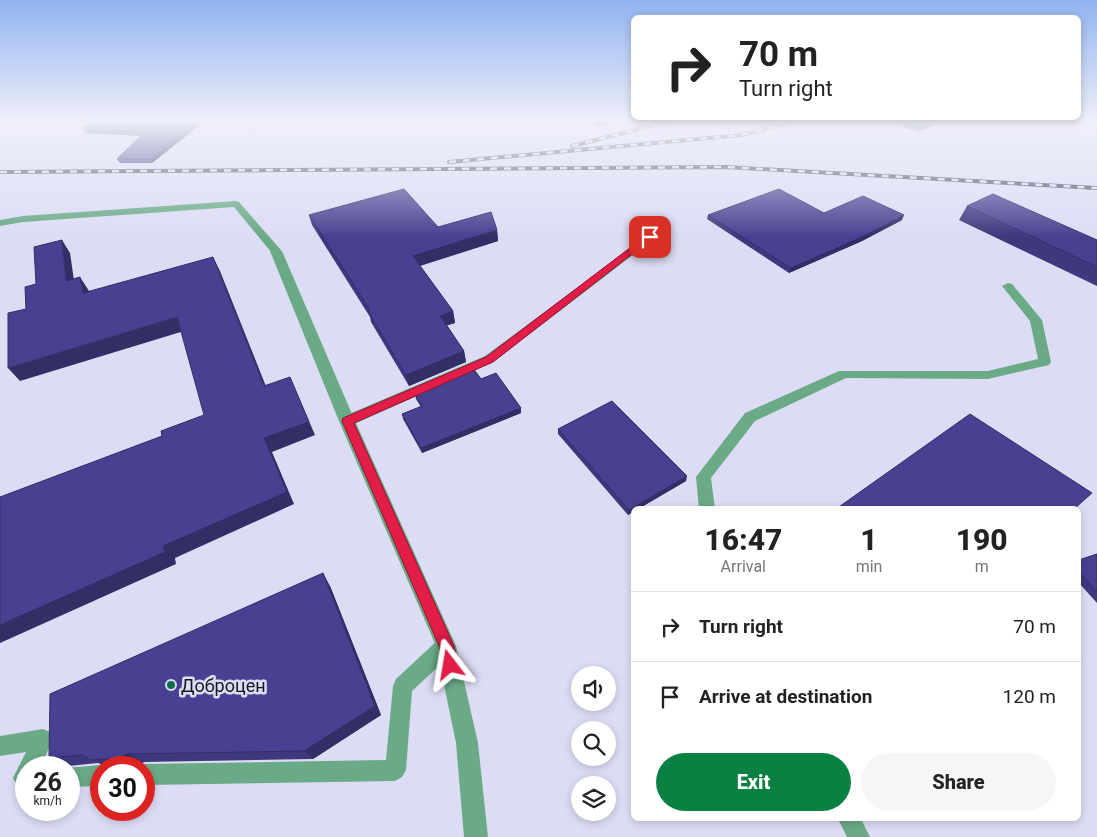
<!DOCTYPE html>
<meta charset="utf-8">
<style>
:root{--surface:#fff;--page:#f6f6f6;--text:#222;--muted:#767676;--line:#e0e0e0;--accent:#0b8043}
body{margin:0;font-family:Roboto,sans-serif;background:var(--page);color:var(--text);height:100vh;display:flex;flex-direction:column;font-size:19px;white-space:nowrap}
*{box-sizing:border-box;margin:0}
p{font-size:16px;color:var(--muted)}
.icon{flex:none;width:28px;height:28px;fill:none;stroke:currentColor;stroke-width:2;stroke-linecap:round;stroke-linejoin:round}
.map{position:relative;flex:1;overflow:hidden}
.panel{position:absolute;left:631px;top:506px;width:450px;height:315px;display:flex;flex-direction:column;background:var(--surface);border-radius:8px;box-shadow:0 2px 8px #0003}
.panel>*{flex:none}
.banner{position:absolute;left:631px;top:15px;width:450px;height:105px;border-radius:8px;box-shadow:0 2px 8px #0003;background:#fff;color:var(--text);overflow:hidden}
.tools{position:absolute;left:571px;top:666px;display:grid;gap:10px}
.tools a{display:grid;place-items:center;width:45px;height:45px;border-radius:50%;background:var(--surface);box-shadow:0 2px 8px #0003;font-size:25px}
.speed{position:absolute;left:15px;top:756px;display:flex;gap:10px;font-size:25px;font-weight:700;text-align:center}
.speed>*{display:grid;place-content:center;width:65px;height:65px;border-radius:50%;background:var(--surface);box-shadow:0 2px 8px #0003;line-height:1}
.speed small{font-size:12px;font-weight:400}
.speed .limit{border:8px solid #d22;background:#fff;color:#111}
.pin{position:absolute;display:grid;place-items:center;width:42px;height:42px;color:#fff;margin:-21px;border-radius:10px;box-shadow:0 2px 8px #0006}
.me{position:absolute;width:55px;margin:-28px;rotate:346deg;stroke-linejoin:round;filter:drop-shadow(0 0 4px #0008)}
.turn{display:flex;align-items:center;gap:18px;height:105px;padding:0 25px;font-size:22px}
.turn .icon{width:65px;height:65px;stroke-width:2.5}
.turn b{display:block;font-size:35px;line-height:42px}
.eta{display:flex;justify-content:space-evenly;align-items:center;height:85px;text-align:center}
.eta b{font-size:30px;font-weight:800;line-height:35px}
.button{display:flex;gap:10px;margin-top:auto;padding:10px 25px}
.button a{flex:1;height:58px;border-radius:30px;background:var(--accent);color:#fff;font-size:20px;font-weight:800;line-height:58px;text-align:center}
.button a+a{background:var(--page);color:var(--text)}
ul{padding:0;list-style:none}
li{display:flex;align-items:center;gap:15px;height:70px;padding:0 25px;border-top:1px solid var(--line)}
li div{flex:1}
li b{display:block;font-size:19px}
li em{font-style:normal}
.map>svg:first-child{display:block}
</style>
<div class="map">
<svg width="1097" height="837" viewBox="0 0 1097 837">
<rect width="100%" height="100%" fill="#dcddf5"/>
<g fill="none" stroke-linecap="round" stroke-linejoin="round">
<path fill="#6aaa87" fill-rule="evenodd" d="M 236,201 L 239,202 L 280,249 L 281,251 L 280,253 L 272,253 L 234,207 L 23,222 L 0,226 L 0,220 L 23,216 Z
M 650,234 L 655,237 L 654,239 L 493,362 L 352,425 L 347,426 L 342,425 L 340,421 L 342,417 L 485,356 Z
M 1008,283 L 1012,284 L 1042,320 L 1051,362 L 1049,365 L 988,379 L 846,378 L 755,421 L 711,478 L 715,509 L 699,509 L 696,477 L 745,413 L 839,371 L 988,371 L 1038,359 L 1030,321 L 1002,286 Z
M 446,637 L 453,639 L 455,646 L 453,653 L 412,691 L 406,770 L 402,777 L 395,781 L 144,785 L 144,768 L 137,768 L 144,764 L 386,760 L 393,686 L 396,679 L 439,639 Z
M 43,729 L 50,732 L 53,739 L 40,768 L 26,768 L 26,788 L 17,785 L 13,778 L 26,752 L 0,756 L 0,736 Z
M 101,765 L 106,768 L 101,768 L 101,786 L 69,787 L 69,768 L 66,768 Z
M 838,819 L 861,819 L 870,837 L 847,837 Z"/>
<path fill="#6aaa87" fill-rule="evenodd" d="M 276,248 L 282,251 L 355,421 L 456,646 L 478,743 L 488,837 L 464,837 L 456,743 L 436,646 L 339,421 L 270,251 Z"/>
<path fill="#108f5c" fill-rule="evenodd" d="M 1086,120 L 1097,120 L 1097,124 Z"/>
<defs>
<path id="rail" d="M 572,146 L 675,120
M 449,162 L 741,135 L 802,120
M 0,172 L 726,167 L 1097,188"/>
</defs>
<use href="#rail" stroke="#4c4d59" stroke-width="4"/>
<use href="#rail" stroke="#dcddf5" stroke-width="2.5" stroke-dasharray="7" stroke-linecap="butt"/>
</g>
<path fill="#3e387e" d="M 206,120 L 152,163 L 120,163 L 117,159 L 141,136 L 85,133 L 83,128 Z
M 590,120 L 625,120 L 625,122 L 597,126 Z
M 887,120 L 947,120 L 917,132 Z
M 967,206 L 1097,240 L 1097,286 L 959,220 Z
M 824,213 L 902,220 L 862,241 L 789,273 L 707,219 L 708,215 Z
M 309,215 L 438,227 L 497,230 L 498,241 L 420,266 L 453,311 L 455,323 L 447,325 L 464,351 L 466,362 L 409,386 L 371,322 L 370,317 L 312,225 Z
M 481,379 L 521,413 L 422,453 L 403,419 L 402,414 L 421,407 L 416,399 L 415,394 Z
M 558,429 L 686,481 L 628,515 L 558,434 Z
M 1097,554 L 1097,603 L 1079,583 L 1079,560 Z
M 330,586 L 381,715 L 313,759 L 144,762 L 136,766 L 108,767 L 98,763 L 68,766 L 49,758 Z"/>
<path fill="#322e66" d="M 199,120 L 206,120 L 152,163 L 150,159 Z
M 612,120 L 625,120 L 625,122 L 597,126 L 597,122 Z
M 938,120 L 947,120 L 917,132 L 919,128 Z
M 904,215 L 902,220 L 862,241 L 789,273 L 791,268 Z
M 497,230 L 498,241 L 415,267 L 413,256 Z
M 62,240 L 70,253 L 76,294 L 66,281 Z
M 213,257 L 220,271 L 271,399 L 264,386 Z
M 80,277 L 89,291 L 92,306 L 83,293 Z
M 453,311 L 455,323 L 442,327 L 440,316 Z
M 177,317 L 184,331 L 20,381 L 8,368 Z
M 464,351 L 466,362 L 409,386 L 406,375 Z
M 290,377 L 315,435 L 272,452 L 294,504 L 175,558 L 176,564 L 0,643 L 0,625 L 163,546 L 264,438 Z
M 521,408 L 521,413 L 422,453 L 421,448 Z
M 687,476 L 686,481 L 638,509 L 634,509 L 634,511 L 628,515 L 629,510 Z
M 323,573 L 330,586 L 381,715 L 313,759 L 304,751 Z
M 128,754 L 144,762 L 136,766 L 120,758 Z"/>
<path fill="#484192" stroke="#322e66" d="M 96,120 L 199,120 L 150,159 L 117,159 L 145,132 L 83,128 Z
M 594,120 L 612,120 L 597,122 Z
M 898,120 L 938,120 L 919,128 Z
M 404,189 L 438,227 L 491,212 L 497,230 L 413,256 L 453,311 L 440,316 L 464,351 L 406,375 L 368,311 L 370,310 L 309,215 Z
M 779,189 L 824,213 L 863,196 L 904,215 L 864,236 L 791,268 L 708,215 Z
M 993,194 L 1097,240 L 1097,267 L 967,206 Z
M 62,240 L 66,281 L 80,277 L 83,293 L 213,257 L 264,386 L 290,377 L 309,422 L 264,438 L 287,492 L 163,546 L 165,552 L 0,625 L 0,497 L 162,436 L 161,431 L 204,415 L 177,317 L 8,368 L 8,313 L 26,309 L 25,287 L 36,284 L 34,247 Z
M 473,368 L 481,379 L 496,373 L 521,408 L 421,448 L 402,414 L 422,406 L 415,394 Z
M 612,401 L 687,476 L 629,510 L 558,429 Z
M 970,414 L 1092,493 L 1074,509 L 836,509 Z
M 1097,554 L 1097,592 L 1079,572 L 1079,560 Z
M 323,573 L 375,706 L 304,751 L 128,754 L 120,758 L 90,760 L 83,755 L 49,758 L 50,694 Z"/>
<linearGradient id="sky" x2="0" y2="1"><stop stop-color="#91b2ef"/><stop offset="0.51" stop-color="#eff0fa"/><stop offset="1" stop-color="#eff0fa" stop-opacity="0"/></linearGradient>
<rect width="1097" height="237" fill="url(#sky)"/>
<path fill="#e11d48" stroke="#92132f" d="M 647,235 L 654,237 L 493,362 L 354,423 L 454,646 L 458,665 L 456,671 L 450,673 L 445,671 L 439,646 L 342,421 L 343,418 L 486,357 Z"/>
<circle fill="#0b7148" stroke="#dcddf5" stroke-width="2" cx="171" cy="685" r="5"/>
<g text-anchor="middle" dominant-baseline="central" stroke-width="5" stroke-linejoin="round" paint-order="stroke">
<g font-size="18" fill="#17171f" stroke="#dcddf5" text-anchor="start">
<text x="181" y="685">Доброцен</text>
</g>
</g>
</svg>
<div class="tools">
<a><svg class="icon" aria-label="sound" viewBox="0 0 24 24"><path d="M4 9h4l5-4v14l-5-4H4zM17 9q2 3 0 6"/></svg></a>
<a><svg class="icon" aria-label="search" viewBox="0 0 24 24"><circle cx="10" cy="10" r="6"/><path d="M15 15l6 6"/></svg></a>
<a><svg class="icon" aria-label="layers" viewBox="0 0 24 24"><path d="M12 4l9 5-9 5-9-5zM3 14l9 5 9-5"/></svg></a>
</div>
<div class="speed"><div>26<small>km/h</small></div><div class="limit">30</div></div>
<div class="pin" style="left:650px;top:237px;background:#d93025"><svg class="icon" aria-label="arrive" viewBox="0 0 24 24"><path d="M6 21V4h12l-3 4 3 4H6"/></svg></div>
<svg class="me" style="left:450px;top:665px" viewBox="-20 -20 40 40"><path d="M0-17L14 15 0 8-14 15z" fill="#e11d48" stroke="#fff" stroke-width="4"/></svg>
<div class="banner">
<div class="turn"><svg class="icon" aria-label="right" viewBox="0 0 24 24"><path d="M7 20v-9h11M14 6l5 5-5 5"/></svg><div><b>70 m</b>Turn right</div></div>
</div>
<section class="panel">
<div class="eta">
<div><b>16:47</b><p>Arrival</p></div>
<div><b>1</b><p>min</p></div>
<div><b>190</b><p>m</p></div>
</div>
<ul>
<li><svg class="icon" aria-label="right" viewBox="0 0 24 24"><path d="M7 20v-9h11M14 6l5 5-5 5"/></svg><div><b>Turn right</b></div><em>70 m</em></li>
<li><svg class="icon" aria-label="arrive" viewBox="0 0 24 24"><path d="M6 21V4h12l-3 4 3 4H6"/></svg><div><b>Arrive at destination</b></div><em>120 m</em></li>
</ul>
<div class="button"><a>Exit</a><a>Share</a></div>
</section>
</div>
